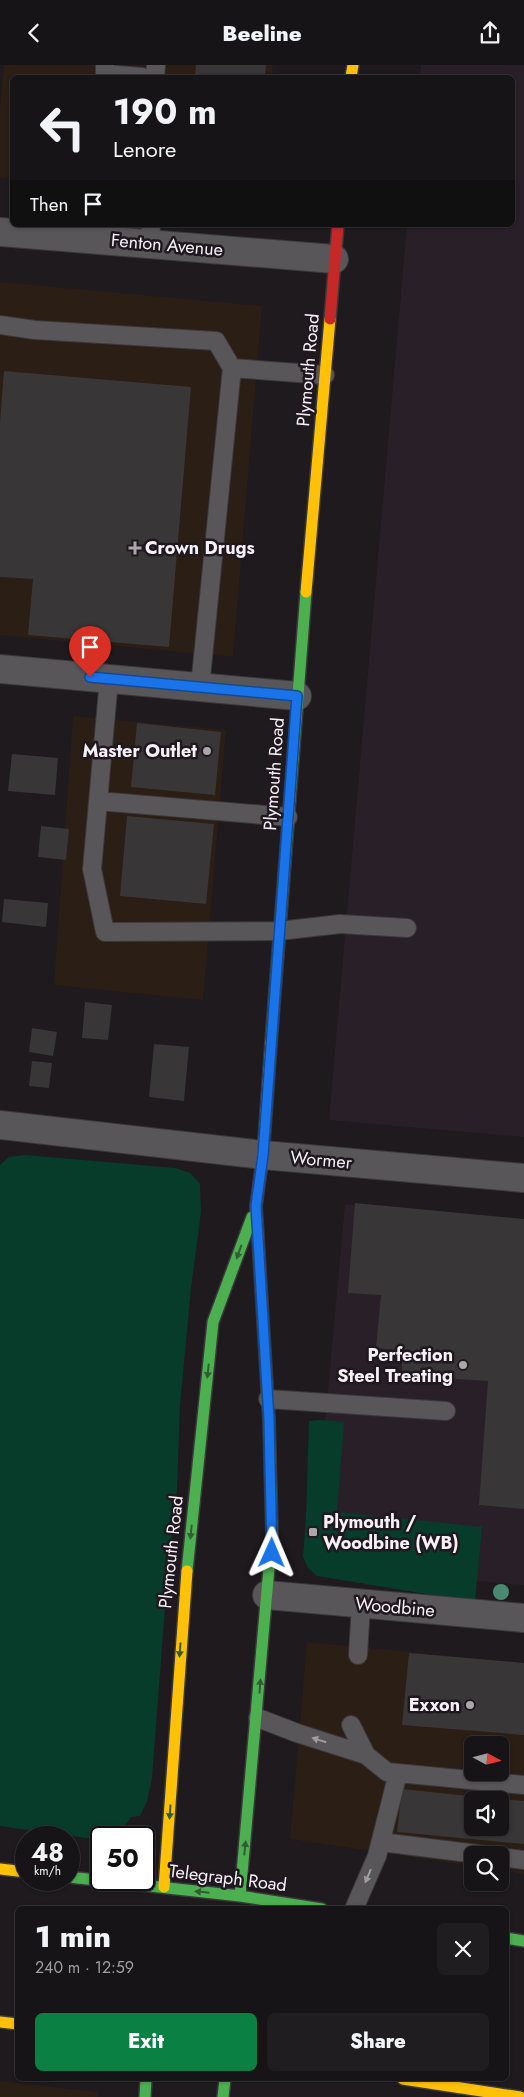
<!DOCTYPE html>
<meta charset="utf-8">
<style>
:root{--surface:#161416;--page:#1f1d1f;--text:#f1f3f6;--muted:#9e9ea1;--line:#353335;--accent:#0b8043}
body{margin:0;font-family:Jost,sans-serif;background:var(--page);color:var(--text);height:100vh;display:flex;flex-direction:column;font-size:19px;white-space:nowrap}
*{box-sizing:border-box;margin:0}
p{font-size:16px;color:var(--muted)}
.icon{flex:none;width:28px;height:28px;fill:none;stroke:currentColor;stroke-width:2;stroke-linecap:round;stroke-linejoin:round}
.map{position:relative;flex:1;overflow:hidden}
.side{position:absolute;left:15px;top:1841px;width:494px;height:175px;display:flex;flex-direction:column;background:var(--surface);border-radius:8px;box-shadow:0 1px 4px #0004,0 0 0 1px var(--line)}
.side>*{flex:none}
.hud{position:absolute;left:10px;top:10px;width:505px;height:152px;border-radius:8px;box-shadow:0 1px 4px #0004,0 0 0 1px var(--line);background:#161416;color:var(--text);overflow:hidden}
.needle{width:32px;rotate:97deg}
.buttons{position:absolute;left:464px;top:1671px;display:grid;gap:10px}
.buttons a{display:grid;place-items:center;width:45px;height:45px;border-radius:8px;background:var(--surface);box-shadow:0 1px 4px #0004,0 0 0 1px var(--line);font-size:25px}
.speed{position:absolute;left:15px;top:1761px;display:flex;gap:10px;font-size:25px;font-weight:700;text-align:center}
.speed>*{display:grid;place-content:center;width:65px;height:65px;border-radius:50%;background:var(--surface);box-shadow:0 1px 4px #0004,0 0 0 1px var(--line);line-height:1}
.speed small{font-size:12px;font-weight:400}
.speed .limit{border:2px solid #111;border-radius:8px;background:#fff;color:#111}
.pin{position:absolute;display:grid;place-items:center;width:42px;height:42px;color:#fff;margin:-51px -21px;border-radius:50% 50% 50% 0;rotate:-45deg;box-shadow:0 0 5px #0007}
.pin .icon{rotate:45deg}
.me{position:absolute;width:55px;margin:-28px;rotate:1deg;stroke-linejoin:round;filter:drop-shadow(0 0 4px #0008)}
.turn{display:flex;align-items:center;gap:18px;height:105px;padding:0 20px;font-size:22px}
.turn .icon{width:65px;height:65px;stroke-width:2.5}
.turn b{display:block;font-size:35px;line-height:42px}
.then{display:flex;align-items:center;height:48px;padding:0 20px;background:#0003;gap:10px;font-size:19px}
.round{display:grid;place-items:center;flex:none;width:52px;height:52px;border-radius:8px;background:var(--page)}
.headline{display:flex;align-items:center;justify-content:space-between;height:85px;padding:0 20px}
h1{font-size:30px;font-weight:800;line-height:38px}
.cta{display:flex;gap:10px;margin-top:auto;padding:10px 20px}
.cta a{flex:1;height:58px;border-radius:8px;background:var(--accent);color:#fff;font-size:20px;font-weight:800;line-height:58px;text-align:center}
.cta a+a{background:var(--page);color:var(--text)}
header{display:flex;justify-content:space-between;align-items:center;height:65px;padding:0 20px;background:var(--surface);font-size:22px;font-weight:800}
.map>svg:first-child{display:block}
</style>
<header><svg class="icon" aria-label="back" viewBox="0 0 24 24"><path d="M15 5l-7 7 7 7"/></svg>Beeline<svg class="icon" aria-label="share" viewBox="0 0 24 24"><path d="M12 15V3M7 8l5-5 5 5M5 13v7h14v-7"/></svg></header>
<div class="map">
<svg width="524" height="2032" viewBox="0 0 524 2032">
<rect width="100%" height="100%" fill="#1e1a1e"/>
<path fill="#2b1e14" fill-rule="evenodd" d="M 4,0 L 273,0 L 272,12 L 12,12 L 12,114 L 0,113 L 0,44 Z
M 0,217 L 262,241 L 233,592 L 0,570 Z
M 73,651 L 226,665 L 203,935 L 54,920 Z
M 307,1577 L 524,1598 L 524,1809 L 500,1805 L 500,1790 L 472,1790 L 472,1801 L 290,1774 ZM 472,1680 L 500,1680 L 500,1708 L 472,1708 ZM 472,1735 L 500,1735 L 500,1762 L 472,1762 Z
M 0,2016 L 98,2027 L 98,2032 L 0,2032 Z"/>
<path fill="#291f29" d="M 421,0 L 524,0 L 524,1072 L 329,1055 L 407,160 L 512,160 L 512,12 L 420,12 Z
M 345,1139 L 524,1155 L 524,1520 L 312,1502 Z"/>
<path fill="#073c2b" d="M 25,1090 L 175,1103 L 190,1108 L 200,1119 L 201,1147 L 191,1223 L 180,1340 L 177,1425 L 168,1503 L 152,1713 L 147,1736 L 140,1751 L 131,1752 C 120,1769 113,1772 94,1774 L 0,1761 L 0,1100 L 9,1092 Z
M 320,1355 L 344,1357 L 337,1447 L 482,1462 L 475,1537 L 317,1511 L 308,1503 L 303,1492 L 306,1453 L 309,1356 Z"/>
<path fill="#393637" d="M 196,0 L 266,0 L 265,12 L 195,12 Z
M 4,306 L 191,322 L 169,582 L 28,570 L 33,514 L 0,512 L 0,357 Z
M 137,658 L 221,667 L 215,730 L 131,722 Z
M 12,689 L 58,693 L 55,730 L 8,726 Z
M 127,751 L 214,759 L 206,839 L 120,831 Z
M 41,761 L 69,764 L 66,795 L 38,792 Z
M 4,834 L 48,838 L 46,862 L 2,857 Z
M 85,937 L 112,940 L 108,975 L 82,973 Z
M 32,963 L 57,967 L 53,991 L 29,987 Z
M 154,979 L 189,982 L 184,1036 L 149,1032 Z
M 32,996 L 52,998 L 49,1023 L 29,1021 Z
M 355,1138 L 524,1154 L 524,1444 L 479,1440 L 488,1316 L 441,1313 L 439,1316 L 402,1313 L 402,1286 L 376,1283 L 381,1230 L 348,1228 Z
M 409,1588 L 524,1598 L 524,1670 L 402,1660 Z
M 402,1724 L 497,1734 L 472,1735 L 472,1762 L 500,1762 L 500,1734 L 524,1736 L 524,1779 L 397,1767 Z"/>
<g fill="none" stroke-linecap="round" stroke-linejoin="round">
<defs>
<path id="lane" d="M 105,0 L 105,9 L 142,12
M 155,12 L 156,0
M 150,179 L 151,160
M 0,260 L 35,265 L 216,276 L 232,303
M 109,614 L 92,804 L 105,867 L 279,866 L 340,859 L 407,863
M 200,622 L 232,303 L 325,310
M 98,736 L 288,752
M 268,1334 L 446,1346
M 358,1590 L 361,1540
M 258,1653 L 297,1668 L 366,1690
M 351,1660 L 366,1690 L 387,1707 L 524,1720
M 381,1777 L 485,1790
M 500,1792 L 524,1795
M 354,1844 L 377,1791 L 398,1708"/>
<path id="street" d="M 0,167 L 334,194
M 0,604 L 297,631
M 0,1060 L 263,1090 L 524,1113
M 267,1530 L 524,1553"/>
<path id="fast" d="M 271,978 L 306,527
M 187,1506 L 213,1257 L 252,1152
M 69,1812 L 240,1831 L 322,1844
M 240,1831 L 272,1469 L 269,1355 L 258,1173
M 506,1873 L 524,1876
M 145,2032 L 146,2014
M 223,2032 L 225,2014"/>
<path id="slow" d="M 351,12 L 353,0
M 306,527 L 330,254
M 258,1173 L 256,1141 L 263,1090 L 271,978
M 0,1804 L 26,1807
M 164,1822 L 187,1506
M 0,1957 L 18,1959
M 403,2014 L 520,2032"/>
<path id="jam" d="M 330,254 L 338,160"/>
</defs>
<use href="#lane" stroke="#3b383b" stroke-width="20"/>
<use href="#street" stroke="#3b383b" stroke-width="30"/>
<use href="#fast" stroke="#3b383b" stroke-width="14"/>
<use href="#slow" stroke="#3b383b" stroke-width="14"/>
<use href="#jam" stroke="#3b383b" stroke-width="14"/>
<use href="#lane" stroke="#595659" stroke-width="18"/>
<use href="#street" stroke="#595659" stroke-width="28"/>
<use href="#fast" stroke="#4caf50" stroke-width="11"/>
<use href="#slow" stroke="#ffc107" stroke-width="11"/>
<use href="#jam" stroke="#c62828" stroke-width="11"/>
</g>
<circle fill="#488970" cx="501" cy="1527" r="8"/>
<defs><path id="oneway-solid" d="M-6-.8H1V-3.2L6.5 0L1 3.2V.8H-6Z" transform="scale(1.25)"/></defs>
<g fill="#335c35">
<use href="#oneway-solid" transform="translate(239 1187) rotate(110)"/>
<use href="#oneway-solid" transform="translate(208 1306) rotate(96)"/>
<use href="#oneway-solid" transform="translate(191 1467) rotate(96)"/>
<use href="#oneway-solid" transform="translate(180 1585) rotate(94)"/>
<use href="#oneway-solid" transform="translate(260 1621) rotate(-86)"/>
<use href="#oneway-solid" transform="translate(170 1747) rotate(94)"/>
<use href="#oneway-solid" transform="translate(245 1783) rotate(-84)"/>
<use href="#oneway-solid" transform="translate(202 1827) rotate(-174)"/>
</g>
<g fill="#a09ca0">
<use href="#oneway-solid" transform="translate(319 1675) rotate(-163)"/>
<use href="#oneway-solid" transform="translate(368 1811) rotate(113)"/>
</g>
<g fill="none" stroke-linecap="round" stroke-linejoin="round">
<defs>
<path id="route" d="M 90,612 L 297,631 L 263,1090 L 256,1141 L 269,1355 L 272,1488"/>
</defs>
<use href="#route" stroke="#114b97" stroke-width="12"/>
<use href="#route" stroke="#1a73e8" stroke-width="9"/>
</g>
<g fill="#aaa6aa" stroke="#1f191f" stroke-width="2">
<path d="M132.5 475.5h5v5h5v5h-5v5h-5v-5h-5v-5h5z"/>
<circle cx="207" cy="686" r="5"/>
<circle cx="463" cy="1300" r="5"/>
<rect x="308" y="1462" width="10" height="10" rx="2.5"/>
<circle cx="470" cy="1640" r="5"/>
</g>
<g text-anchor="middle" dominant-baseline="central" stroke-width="5" stroke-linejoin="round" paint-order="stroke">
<g font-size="18" fill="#f6f1f6" stroke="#1f191f">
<text transform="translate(167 180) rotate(5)">Fenton Avenue</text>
<text transform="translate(308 305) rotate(-85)">Plymouth Road</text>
<text transform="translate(274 709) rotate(-86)">Plymouth Road</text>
<text transform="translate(321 1095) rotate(5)">Wormer</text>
<text transform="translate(171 1487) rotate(-84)">Plymouth Road</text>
<text transform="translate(395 1542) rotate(5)">Woodbine</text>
<text transform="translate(228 1813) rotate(7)">Telegraph Road</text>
</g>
<g font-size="18" font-weight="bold" fill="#f6f1f6" stroke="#1f191f" text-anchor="end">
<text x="145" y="483" text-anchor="start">Crown Drugs</text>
<text x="197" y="686">Master Outlet</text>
<text x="453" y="1290">Perfection<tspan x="453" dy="21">Steel Treating</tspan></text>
<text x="323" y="1457" text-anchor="start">Plymouth /<tspan x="323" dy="21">Woodbine (WB)</tspan></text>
<text x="460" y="1640">Exxon</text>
</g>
</g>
</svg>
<div class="buttons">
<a><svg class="needle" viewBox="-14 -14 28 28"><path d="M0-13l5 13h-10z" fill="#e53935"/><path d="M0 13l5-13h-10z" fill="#9e9ea1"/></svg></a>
<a><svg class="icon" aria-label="sound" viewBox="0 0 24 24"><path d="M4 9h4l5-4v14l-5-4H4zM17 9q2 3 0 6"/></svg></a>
<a><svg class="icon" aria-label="search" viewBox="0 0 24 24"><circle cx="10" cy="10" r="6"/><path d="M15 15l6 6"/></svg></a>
</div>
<div class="speed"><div>48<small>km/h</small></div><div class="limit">50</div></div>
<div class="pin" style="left:90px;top:612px;background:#d93025"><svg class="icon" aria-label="arrive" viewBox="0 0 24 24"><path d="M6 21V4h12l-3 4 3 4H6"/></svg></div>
<svg class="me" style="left:272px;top:1488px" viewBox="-20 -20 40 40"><path d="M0-17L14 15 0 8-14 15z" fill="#1a73e8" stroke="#fff" stroke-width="4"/></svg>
<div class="hud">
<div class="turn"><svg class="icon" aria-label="left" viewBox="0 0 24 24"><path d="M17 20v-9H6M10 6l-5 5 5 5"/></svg><div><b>190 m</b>Lenore</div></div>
<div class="then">Then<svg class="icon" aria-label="arrive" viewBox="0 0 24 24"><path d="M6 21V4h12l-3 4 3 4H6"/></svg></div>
</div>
<section class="side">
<div class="headline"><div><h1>1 min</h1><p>240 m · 12:59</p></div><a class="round"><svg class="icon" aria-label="close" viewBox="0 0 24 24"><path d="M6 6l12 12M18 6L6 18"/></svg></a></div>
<div class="cta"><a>Exit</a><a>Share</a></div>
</section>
</div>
